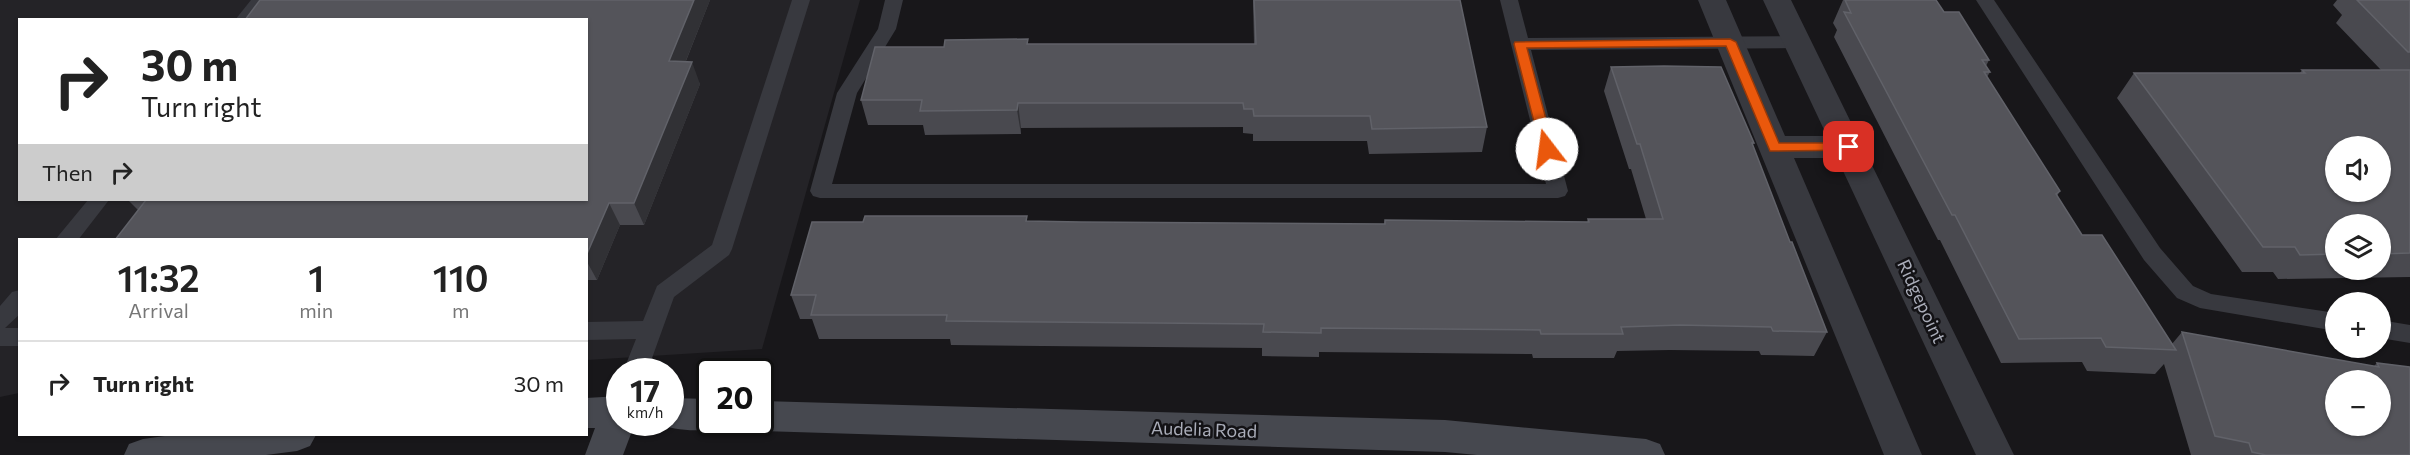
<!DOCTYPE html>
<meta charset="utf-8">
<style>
:root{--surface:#fff;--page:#f2f2f2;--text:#222;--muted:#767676;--line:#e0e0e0}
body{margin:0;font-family:Commissioner,sans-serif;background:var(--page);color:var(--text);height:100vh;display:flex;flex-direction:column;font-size:22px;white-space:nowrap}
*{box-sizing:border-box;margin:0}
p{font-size:20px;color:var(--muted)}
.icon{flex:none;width:33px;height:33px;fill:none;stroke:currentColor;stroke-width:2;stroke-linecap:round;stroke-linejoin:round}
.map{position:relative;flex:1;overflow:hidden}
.drawer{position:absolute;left:18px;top:238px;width:570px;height:198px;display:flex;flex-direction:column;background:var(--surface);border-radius:0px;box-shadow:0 2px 4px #0004}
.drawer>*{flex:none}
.hud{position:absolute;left:18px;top:18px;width:570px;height:183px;border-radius:0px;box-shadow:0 2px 4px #0004;background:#fff;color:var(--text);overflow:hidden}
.controls{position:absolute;left:2325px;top:136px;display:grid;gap:12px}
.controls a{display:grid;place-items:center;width:66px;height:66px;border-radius:50%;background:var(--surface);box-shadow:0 2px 4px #0004;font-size:30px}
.speed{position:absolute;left:606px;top:358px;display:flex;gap:12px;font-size:30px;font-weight:700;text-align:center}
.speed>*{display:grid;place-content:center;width:78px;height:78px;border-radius:50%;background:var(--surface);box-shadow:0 2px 4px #0004;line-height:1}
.speed small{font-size:15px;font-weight:400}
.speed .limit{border:3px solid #111;border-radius:9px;background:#fff;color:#111}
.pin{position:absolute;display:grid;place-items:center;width:51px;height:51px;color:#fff;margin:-26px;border-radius:12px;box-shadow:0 3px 9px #0006}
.me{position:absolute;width:66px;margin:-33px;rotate:345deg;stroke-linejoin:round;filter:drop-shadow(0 0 4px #0008)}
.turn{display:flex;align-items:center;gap:21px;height:126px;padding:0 24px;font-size:27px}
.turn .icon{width:78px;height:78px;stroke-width:2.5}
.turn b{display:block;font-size:42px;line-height:51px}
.then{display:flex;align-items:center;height:57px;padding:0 24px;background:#0003;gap:12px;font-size:22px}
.eta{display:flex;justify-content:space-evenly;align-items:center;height:102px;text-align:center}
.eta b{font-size:36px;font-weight:600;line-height:42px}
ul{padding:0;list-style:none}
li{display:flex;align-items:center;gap:18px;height:84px;padding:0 24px;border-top:2px solid var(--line)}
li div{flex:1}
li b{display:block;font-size:22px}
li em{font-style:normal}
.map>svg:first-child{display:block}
</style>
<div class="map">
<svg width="2410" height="455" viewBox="0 0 2410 455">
<rect width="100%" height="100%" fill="#18171a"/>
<path fill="#242327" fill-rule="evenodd" d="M 0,0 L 860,0 L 762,349 L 587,360 L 586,240 L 20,240 L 19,393 L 0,397 ZM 20,20 L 586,20 L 586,200 L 20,200 Z"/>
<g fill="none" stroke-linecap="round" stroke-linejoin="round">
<path fill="#38393f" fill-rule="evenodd" d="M 251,0 L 269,0 L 254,20 L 235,20 Z
M 792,0 L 810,0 L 732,249 L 729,255 L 674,297 L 647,372 L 623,372 L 636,339 L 586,340 L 586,322 L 643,321 L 657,286 L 712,245 Z
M 885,0 L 903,0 L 896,29 L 857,93 L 832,184 L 1546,184 L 1500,0 L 1518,0 L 1528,38 L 1797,36 L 1803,38 L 1806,42 L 1803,46 L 1797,48 L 1531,50 L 1568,191 L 1565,196 L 1558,198 L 820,198 L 813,196 L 810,191 L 837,93 L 878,29 Z
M 1976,0 L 1994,0 L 2160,248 L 2193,286 L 2211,294 L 2336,313 L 2336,331 L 2200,308 L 2177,298 L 2144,260 Z
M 88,200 L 109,200 L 78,240 L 55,240 Z
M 20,290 L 20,314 L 5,328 L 20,328 L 20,346 L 0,346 L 0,306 L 12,292 Z
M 2380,320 L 2410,325 L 2410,343 L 2380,338 Z"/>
<path fill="#38393f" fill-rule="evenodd" d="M 1698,0 L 1726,0 L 1785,136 L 1827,136 L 1763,0 L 1791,0 L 2014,455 L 1976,455 L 1837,158 L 1794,158 L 1922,455 L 1884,455 Z"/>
<path fill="#46484f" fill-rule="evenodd" d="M 620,396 L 620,423 L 635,423 L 623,455 L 585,455 L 595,428 L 586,428 L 586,398 Z
M 670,398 L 710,399 L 710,423 L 724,423 C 708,435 675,430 657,424 L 670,423 Z
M 760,401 L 1445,420 L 1646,439 L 1660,444 L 1665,455 L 1477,455 L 1445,452 L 760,431 L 747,427 L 745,423 L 760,423 Z
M 172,435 L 316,435 L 310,446 L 297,451 L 266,455 L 124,455 L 129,444 L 143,439 Z"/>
</g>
<path fill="#49494f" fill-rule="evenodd" d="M 260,0 L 710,0 L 686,61 L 700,84 L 644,225 L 620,225 L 597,280 L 586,280 L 586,240 L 138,210 L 128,200 L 586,200 Z
M 1253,0 L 1460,0 L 1487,127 L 1482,152 L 1369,154 L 1367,141 L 1253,141 L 1253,134 L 1243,133 L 1243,127 L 1021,128 L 1021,134 L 925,135 L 923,125 L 868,125 L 861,100 L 944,47 L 1028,39 L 1028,44 L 1254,44 Z
M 1843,0 L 1936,0 L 1944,12 L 1989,60 L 1986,66 L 1990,72 L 1987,77 L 2060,191 L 2057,196 L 2082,235 L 2172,344 L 2182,332 L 2374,366 L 2377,363 L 2410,367 L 2410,455 L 2191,455 L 2164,364 L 2155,374 L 2087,371 L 2082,362 L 2001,363 L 1940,240 L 1938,240 L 1834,37 L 1837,30 L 1833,23 Z
M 2337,0 L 2410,0 L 2410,277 L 2278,279 L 2273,272 L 2242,272 L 2117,98 L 2134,73 L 2300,73 L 2302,70 L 2381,70 L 2336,23 L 2342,15 L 2333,5 ZM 2336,225 L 2380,225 L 2380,270 L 2336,270 Z
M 1611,67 L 1754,143 L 1752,145 L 1790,242 L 1827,332 L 1814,356 L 1761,355 L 1759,351 L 1670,350 L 1617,351 L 1614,358 L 1533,358 L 1532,354 L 1319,352 L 1319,357 L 1262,356 L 1262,348 L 951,345 L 950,339 L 819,339 L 812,319 L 800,319 L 791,295 L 863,222 L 1027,216 L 1027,221 L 1081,222 L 1384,224 L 1385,220 L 1587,222 L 1588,219 L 1646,219 L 1631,169 L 1629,169 L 1604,91 Z"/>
<path fill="#313135" d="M 694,0 L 710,0 L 677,83 L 669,61 Z
M 692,62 L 700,84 L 644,225 L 634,203 Z
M 1018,103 L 1021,128 L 1021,134 L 1017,110 Z
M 609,203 L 620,225 L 597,280 L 586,260 L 586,256 Z"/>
<path fill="#54545a" stroke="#616269" stroke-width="1.5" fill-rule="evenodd" d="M 260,0 L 694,0 L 669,61 L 692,62 L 634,203 L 609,203 L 586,256 L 586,240 L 115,240 L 146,200 L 586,200 L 586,20 L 245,20 Z
M 1254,0 L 1460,0 L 1487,127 L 1372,129 L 1370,116 L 1254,116 L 1253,109 L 1244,109 L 1243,103 L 1018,103 L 1017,110 L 920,111 L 922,100 L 861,100 L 875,47 L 944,47 L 945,40 L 1028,39 L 1027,44 L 1256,44 Z
M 1845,0 L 1936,0 L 1944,12 L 1959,12 L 1989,60 L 1982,60 L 1990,72 L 1984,72 L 2060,191 L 2056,194 L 2082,235 L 2102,235 L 2176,350 L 2106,347 L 2101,338 L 2019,339 L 1955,215 L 1952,215 L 1844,12 L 1851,13 Z
M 2357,0 L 2410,0 L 2410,52 L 2408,52 Z
M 1664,66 L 1721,67 L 1754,143 L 1752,143 L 1790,242 L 1792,242 L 1827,332 L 1773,331 L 1771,327 L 1680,325 L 1621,327 L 1623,334 L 1541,334 L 1540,330 L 1321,328 L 1321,333 L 1263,332 L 1264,324 L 946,321 L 947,315 L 811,315 L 816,295 L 791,295 L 812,222 L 863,222 L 865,216 L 1027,216 L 1026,221 L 1081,222 L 1385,224 L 1385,220 L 1589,222 L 1588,219 L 1663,219 L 1640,144 L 1637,144 L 1611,67 Z
M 2302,70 L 2410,70 L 2410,253 L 2380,254 L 2380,225 L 2336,225 L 2336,254 L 2300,255 L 2295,247 L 2263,247 L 2134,73 L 2305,73 ZM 2336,147 L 2380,147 L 2380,192 L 2336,192 Z
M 2182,332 L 2379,367 L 2377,363 L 2410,367 L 2410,455 L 2266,455 L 2252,452 L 2249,443 L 2215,436 ZM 2336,381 L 2380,381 L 2380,426 L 2336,426 Z"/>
<path fill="#ea580c" stroke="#983908" stroke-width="1.5" d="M 1730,39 L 1736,42 L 1779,143 L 1849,143 L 1854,144 L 1855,147 L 1854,150 L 1770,151 L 1726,46 L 1527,48 L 1554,149 L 1547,153 L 1541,149 L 1514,44 L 1515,42 Z"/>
<g text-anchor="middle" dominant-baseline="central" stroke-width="5" stroke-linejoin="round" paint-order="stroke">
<g font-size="18" fill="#aaadb9" stroke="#131215">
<text transform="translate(1922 301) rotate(65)">Ridgepoint</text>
<text transform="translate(1204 429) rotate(2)">Audelia Road</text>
</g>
</g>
</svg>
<div class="controls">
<a><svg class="icon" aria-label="sound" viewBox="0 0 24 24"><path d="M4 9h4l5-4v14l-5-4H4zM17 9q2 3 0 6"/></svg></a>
<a><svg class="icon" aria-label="layers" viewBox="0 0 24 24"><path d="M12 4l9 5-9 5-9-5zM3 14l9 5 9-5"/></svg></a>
<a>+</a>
<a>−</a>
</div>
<div class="speed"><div>17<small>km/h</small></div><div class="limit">20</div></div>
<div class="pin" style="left:1849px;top:147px;background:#d93025"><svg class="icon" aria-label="arrive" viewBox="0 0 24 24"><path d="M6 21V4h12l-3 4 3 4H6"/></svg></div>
<svg class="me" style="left:1547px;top:149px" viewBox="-20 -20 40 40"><circle r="19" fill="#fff"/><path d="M0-13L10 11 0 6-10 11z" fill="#ea580c"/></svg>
<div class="hud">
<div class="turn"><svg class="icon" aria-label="right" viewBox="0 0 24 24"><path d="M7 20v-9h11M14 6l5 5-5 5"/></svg><div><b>30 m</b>Turn right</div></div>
<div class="then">Then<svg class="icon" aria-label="right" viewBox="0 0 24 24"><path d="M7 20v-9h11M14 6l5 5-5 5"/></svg></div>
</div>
<section class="drawer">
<div class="eta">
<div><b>11:32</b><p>Arrival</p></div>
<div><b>1</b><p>min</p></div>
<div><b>110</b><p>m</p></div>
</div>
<ul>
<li><svg class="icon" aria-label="right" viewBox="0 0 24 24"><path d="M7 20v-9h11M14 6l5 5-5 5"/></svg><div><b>Turn right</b></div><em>30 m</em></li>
</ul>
</section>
</div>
